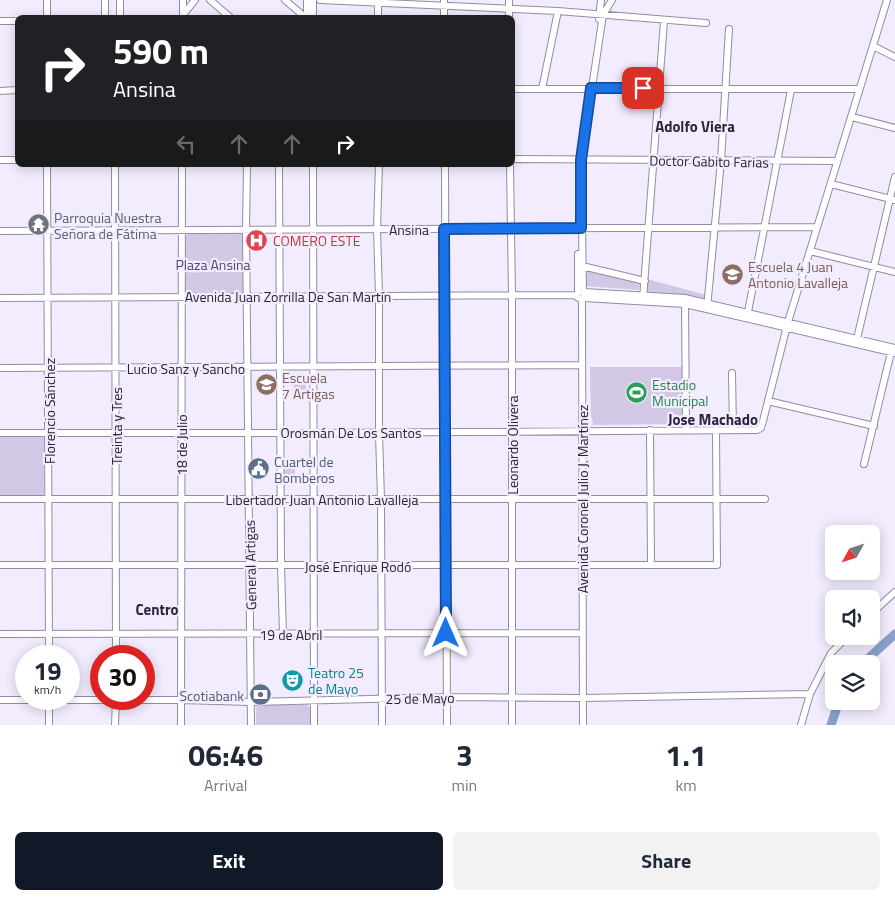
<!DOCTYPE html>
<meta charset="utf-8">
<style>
:root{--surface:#fff;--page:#f2f2f3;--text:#1f2937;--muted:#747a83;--accent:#111827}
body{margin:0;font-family:"Titillium Web",sans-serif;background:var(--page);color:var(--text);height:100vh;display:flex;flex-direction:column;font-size:19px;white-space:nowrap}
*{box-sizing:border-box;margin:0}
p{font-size:16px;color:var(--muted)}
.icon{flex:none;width:28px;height:28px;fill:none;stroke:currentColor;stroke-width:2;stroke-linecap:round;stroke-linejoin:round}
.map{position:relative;height:725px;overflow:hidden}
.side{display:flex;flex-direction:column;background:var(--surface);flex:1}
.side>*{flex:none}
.guide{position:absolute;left:15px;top:15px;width:500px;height:152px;border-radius:8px;box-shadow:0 2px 12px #0003;background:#202124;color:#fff;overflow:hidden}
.needle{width:32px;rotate:230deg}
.controls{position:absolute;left:825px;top:525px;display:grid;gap:10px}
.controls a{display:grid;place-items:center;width:55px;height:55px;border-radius:8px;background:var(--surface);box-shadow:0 2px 12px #0003;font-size:25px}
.speed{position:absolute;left:15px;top:645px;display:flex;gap:10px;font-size:25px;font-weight:700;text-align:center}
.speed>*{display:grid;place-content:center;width:65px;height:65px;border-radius:50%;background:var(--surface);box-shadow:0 2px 12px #0003;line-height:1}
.speed small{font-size:12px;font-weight:400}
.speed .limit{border:8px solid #d22;background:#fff;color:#111}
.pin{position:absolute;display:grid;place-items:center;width:42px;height:42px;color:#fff;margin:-21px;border-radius:10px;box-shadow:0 2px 8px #0006}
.me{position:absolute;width:55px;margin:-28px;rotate:0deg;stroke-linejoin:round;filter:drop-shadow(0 0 4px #0008)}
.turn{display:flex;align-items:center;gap:18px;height:105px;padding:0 15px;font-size:22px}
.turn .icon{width:65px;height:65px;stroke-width:2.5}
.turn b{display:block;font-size:35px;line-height:42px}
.lanes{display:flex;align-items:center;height:48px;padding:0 15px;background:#0003;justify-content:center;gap:25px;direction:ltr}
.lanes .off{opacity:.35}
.eta{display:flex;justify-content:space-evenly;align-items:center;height:85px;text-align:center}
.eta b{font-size:30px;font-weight:700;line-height:35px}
.button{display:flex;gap:10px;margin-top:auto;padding:10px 15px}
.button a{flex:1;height:58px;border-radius:8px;background:var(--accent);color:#fff;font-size:20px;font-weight:700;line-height:58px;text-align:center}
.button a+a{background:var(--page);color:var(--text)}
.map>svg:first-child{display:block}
</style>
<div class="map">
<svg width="895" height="725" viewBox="0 0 895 725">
<rect width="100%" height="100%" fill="#f2ecfe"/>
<path fill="#d2c7e5" d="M 243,233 L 243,293 L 183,294 L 183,234 Z
M 586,271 L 640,282 L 639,290 L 585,286 Z
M 647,279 L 706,295 L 706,299 L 647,292 Z
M 590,367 L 682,367 L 683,422 L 681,424 L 593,425 L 592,418 L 591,417 Z
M 293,374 L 306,374 L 306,392 L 294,392 Z
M 0,437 L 42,437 L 44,438 L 44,495 L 0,496 Z
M 284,466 L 295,466 L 296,484 L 285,484 Z
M 259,705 L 307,705 L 310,708 L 310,725 L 256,725 L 256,708 Z"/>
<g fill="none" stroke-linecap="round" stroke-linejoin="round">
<path stroke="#89a1c7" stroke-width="9" d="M 862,664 L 895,634
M 831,725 L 839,701"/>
<defs>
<path id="minor" d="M 47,0 L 47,18
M 105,0 L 105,18
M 210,0 L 231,18
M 285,0 L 306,18
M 320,0 L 558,11 L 706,23
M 378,0 L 378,18
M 444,0 L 444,18
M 509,0 L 509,18
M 183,15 L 195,0
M 183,16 L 183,0
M 120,18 L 120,0
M 307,18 L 307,0
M 313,18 L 313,0
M 599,19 L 601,0
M 0,21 L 18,21
M 873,46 L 895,57
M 512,89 L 859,89
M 542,89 L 558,11
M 0,91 L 18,90
M 852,117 L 895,128
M 512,159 L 837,161
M 0,160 L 18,160
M 47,165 L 49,656
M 115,165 L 116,656
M 247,165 L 246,230 L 251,725
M 279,165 L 281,566 L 283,634
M 313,165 L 314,725
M 379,165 L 377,229 L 379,295 L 379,433 L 381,499 L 382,725
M 445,165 L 447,725
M 510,165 L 512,295 L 512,725
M 831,184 L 895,200
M 0,231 L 817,227
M 810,251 L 895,272
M 582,266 L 645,281
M 583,291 L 581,160 L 603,15 L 612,0
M 578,292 L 578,254
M 584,292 L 685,298 L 895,348
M 0,298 L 577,295
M 584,298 L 584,292 L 580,291 L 578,292 L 577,297 L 582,300 L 584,298 L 685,304 L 895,353
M 643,299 L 664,21
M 582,300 L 583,725
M 685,302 L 686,430
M 707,308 L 721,161 L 729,29
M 747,317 L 791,90
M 856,343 L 895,177
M 0,368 L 581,365
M 732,373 L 733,430
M 768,401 L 874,426
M 650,430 L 651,565
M 0,433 L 315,433 L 757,430 L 761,428 L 763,421 L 788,322 L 887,0
M 864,464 L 892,348
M 0,499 L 765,499
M 0,565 L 717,565 L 716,430
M 871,614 L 895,592
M 0,634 L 582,633
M 49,699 L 49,725
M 0,700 L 181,700 L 251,702 L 447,697 L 583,698 L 810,694
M 115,725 L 116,699
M 181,725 L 182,165
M 801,725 L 810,694 L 831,653 L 848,636"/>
</defs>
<use href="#minor" stroke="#948aa5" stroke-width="8"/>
<use href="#minor" stroke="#fff" stroke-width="6"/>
</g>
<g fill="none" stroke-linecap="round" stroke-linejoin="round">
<defs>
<path id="route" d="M 446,633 L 444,229 L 581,228 L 581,160 L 591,88 L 643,88"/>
</defs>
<use href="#route" stroke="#114b97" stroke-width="12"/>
<use href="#route" stroke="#1a73e8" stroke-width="9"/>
</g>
<defs>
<symbol id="temple-disc" viewBox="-11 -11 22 22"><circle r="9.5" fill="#6b7280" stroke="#f2ecfe"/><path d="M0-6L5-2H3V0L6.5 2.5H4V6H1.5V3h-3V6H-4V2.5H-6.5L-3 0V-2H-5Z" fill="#fff"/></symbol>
<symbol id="hospital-disc" viewBox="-11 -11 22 22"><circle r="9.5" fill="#e0444e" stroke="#f2ecfe"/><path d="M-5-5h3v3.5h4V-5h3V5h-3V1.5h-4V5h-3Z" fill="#fff"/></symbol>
<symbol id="school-disc" viewBox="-11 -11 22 22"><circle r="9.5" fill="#8d6e63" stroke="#f2ecfe"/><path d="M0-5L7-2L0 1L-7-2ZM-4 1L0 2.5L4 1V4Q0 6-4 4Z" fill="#fff"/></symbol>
<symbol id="stadium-disc" viewBox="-11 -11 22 22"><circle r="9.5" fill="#2e9e5b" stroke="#f2ecfe"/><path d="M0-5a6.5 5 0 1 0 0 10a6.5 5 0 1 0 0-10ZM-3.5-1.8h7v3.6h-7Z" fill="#fff"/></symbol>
<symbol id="civic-disc" viewBox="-11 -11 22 22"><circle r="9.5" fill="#5c6f8a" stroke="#f2ecfe"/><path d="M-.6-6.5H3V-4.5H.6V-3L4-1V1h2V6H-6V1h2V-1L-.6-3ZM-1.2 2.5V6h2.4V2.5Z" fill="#fff"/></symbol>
<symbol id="theatre-disc" viewBox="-11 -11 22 22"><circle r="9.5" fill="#0f9aa8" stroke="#f2ecfe"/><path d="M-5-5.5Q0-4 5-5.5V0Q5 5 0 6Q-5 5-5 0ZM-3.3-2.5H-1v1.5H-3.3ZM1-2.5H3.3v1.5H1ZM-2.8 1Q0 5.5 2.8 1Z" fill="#fff"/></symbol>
<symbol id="bank-disc" viewBox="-11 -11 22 22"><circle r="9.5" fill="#5c6f8a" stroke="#f2ecfe"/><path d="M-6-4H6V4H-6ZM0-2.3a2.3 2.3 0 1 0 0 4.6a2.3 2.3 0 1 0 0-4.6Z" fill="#fff"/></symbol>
</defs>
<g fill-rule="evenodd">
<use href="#temple-disc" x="26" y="212" width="25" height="25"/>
<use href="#hospital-disc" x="244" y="228" width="25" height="25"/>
<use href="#school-disc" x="720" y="262" width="25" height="25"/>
<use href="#school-disc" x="254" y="372" width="25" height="25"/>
<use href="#stadium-disc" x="624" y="380" width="25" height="25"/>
<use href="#civic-disc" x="246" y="456" width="25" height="25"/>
<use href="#theatre-disc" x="280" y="668" width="25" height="25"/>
<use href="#bank-disc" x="248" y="682" width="25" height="25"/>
</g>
<g text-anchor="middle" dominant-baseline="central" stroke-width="4.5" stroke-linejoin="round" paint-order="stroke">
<g font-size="14" fill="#292530" stroke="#f2ecfe">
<text transform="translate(709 161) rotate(1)">Doctor Gabito Farias</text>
<text x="409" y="229">Ansina</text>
<text x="288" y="296">Avenida Juan Zorrilla De San Martín</text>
<text x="186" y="368">Lucio Sanz y Sancho</text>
<text transform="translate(49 411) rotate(-90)">Florencio Sánchez</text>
<text transform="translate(116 426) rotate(-90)">Treinta y Tres</text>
<text x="351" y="432">Orosmán De Los Santos</text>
<text transform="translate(181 445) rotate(-90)">18 de Julio</text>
<text transform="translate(512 445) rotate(-90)">Leonardo Olivera</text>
<text x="322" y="499">Libertador Juan Antonio Lavalleja</text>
<text transform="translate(582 499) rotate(-90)">Avenida Coronel Julio J. Martínez</text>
<text transform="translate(250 565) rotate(-91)">General Artigas</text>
<text x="358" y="566">José Enrique Rodó</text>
<text x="291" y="634">19 de Abril</text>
<text transform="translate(420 698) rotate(-1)">25 de Mayo</text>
</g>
<g font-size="14" fill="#5b616d" stroke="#f2ecfe" text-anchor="start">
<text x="54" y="217">Parroquia Nuestra<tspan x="54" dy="16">Señora de Fátima</tspan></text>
</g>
<g font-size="14" fill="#be3a42" stroke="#f2ecfe" text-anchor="start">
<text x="273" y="240">COMERO ESTE</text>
</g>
<g font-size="14" fill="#574178" stroke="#f2ecfe">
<text x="213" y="264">Plaza Ansina</text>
</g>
<g font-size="14" fill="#785e54" stroke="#f2ecfe" text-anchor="start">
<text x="748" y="266">Escuela 4 Juan<tspan x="748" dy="16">Antonio Lavalleja</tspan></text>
<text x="282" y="377">Escuela<tspan x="282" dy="16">7 Artigas</tspan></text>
</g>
<g font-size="14" fill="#27864d" stroke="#f2ecfe" text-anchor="start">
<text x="652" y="384">Estadio<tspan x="652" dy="16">Municipal</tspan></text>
</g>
<g font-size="14" fill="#4e5e75" stroke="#f2ecfe" text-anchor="start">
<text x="274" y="461">Cuartel de<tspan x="274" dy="16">Bomberos</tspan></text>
<text x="244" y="695" text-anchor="end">Scotiabank</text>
</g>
<g font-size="14" fill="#0d838f" stroke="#f2ecfe" text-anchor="start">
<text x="308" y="672">Teatro 25<tspan x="308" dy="16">de Mayo</tspan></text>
</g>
<g font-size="15" font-weight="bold" fill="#2d253a" stroke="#f2ecfe">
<text x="695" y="126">Adolfo Viera</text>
<text x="713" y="419">Jose Machado</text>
<text x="157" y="609">Centro</text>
</g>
</g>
</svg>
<div class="controls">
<a><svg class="needle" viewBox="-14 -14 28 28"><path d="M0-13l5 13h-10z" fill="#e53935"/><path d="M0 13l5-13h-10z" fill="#747a83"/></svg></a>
<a><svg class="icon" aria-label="sound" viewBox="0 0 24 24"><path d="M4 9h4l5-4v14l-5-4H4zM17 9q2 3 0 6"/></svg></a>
<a><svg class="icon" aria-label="layers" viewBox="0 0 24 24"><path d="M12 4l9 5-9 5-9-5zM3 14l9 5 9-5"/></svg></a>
</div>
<div class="speed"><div>19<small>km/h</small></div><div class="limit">30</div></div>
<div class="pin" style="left:643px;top:88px;background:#d93025"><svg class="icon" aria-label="arrive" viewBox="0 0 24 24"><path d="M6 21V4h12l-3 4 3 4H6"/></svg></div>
<svg class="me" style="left:446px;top:633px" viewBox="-20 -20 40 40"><path d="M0-17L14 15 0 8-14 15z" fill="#1a73e8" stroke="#fff" stroke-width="4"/></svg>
<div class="guide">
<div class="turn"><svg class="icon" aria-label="right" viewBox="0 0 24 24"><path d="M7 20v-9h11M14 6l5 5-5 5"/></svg><div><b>590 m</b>Ansina</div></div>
<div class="lanes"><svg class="icon off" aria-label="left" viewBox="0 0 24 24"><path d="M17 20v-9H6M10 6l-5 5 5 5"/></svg><svg class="icon off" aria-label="ahead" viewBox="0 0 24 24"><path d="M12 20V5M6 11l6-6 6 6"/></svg><svg class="icon off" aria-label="ahead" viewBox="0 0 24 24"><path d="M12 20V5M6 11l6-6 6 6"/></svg><svg class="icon" aria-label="right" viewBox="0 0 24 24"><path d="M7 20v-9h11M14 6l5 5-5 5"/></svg></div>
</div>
</div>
<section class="side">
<div class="eta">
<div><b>06:46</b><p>Arrival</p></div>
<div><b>3</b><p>min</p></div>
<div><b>1.1</b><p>km</p></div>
</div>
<div class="button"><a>Exit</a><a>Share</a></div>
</section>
